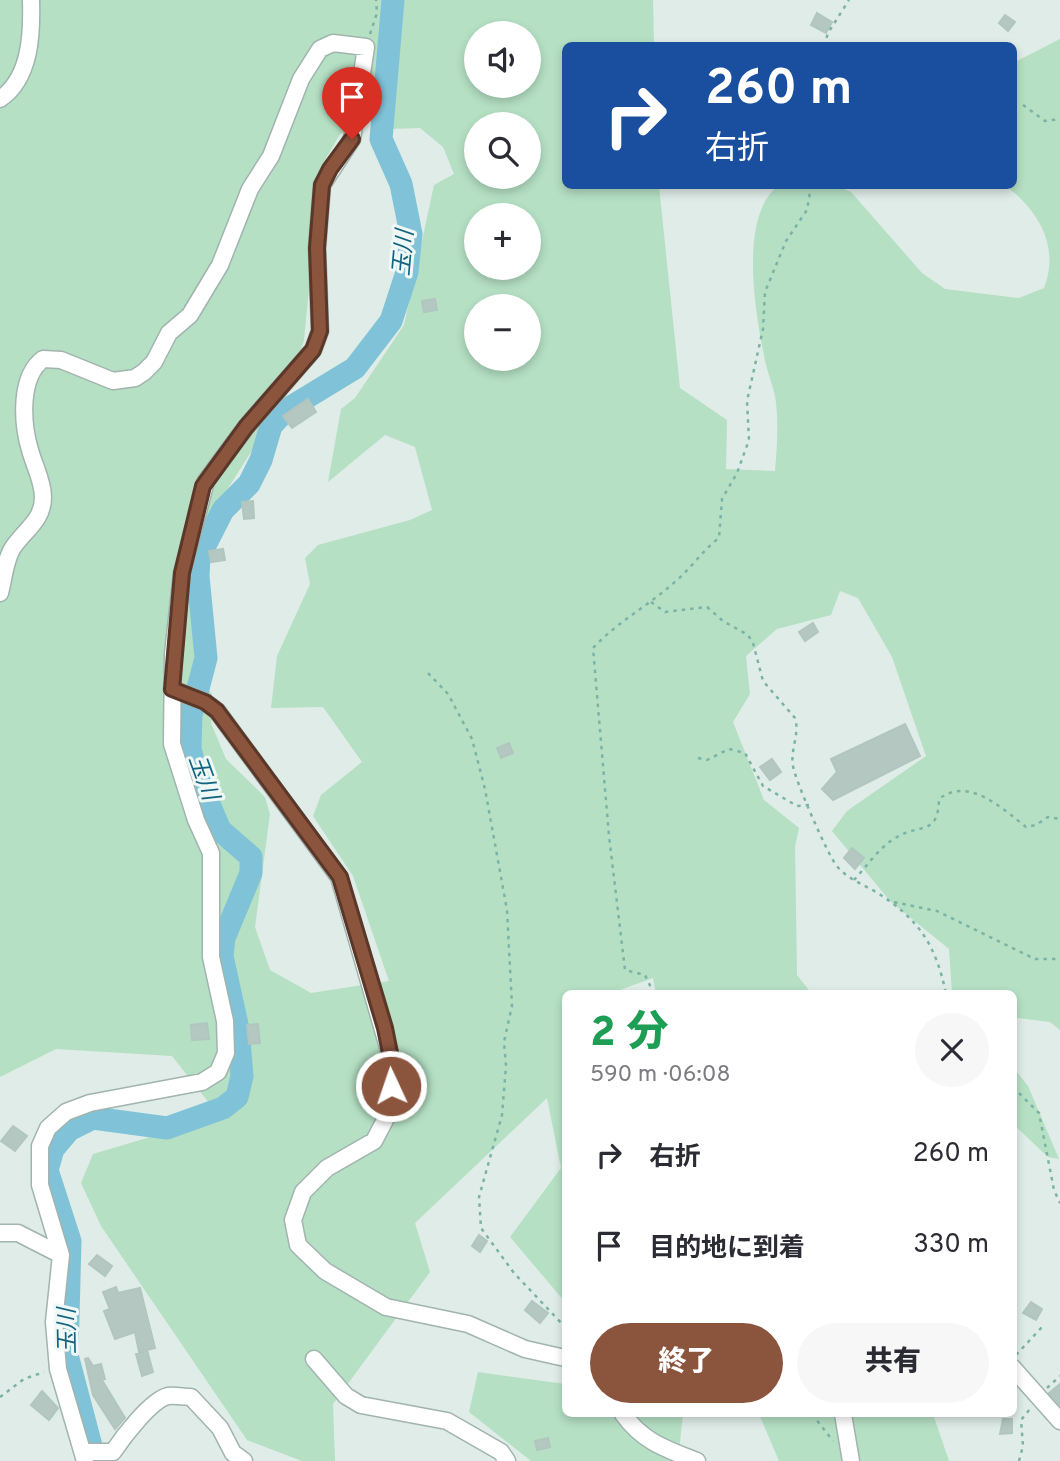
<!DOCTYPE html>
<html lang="ja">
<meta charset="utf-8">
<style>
:root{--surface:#fff;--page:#f7f7f7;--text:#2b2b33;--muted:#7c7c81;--accent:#8a543d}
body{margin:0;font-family:Overpass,"Noto Sans JP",sans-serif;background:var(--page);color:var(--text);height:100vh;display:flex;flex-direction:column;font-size:26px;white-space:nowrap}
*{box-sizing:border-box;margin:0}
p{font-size:23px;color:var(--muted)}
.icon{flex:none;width:38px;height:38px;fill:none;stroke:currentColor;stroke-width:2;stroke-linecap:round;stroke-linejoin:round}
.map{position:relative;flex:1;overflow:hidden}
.drawer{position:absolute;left:562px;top:990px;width:455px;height:427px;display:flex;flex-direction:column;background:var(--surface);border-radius:10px;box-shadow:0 4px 10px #0003}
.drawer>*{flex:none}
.guide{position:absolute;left:562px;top:42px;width:455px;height:147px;border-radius:10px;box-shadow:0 4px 10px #0003;background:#1a4fa0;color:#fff;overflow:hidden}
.fabs{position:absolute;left:464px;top:21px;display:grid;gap:14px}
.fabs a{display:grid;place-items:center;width:77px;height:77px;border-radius:50%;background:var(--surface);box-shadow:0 4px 10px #0003;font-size:35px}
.pin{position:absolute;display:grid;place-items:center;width:60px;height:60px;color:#fff;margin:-72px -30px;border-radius:50% 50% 50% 0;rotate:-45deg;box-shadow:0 0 7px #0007}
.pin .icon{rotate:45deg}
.me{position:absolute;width:77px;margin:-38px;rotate:357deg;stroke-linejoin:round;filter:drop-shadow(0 0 5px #0008)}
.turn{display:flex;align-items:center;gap:24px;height:147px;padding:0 28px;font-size:32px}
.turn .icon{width:91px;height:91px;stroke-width:2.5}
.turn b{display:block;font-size:49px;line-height:60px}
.round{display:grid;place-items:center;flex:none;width:74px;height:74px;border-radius:37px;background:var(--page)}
.summary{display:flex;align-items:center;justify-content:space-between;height:119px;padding:0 28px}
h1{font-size:42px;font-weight:800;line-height:52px;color:#1e9e55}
.primary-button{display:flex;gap:14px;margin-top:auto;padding:14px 28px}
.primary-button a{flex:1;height:80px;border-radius:42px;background:var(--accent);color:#fff;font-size:28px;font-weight:800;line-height:80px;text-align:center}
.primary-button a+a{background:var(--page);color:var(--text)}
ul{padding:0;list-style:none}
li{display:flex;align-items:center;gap:21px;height:91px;padding:0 28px}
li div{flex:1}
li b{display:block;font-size:26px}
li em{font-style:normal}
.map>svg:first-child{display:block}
</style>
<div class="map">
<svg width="1060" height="1461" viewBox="0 0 1060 1461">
<rect width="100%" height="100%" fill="#dfece7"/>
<path fill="#b5e0c4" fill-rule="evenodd" d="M 0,0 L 653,0 L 654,45 L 565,46 L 565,186 L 659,186 L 680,388 L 727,420 L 726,469 L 775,471 C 777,449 779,418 775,396 C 772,382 766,369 764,355 C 755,311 739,216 778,186 L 837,186 L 851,192 L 922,273 L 945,289 L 1019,298 L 1044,288 C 1060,247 1039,211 1006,186 L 1013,186 L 1013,63 L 1060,39 L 1060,1030 L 1050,1022 L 1018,1018 L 1013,1021 L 1013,994 L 952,994 L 949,949 L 890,901 L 832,831 L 847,811 L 926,756 L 892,657 L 858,598 L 840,591 L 831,615 L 777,629 L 746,656 L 750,694 L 733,722 L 764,800 L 799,828 L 795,847 L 797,975 L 812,994 L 656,994 L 653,978 L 609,994 L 565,994 L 565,1302 L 510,1237 L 561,1168 L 547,1098 L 415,1223 L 430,1272 L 333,1404 L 335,1461 L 302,1461 L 247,1440 L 101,1226 L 81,1183 L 93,1154 L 184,1127 L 217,1113 L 172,1056 L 56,1049 L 0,1077 ZM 476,33 L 528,33 L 528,86 L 476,86 ZM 365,119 L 390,129 L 420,128 L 443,147 L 454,174 L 434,185 L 404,325 L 355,398 L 341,409 L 328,482 L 385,435 L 415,447 L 432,510 L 410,520 L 318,545 L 305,558 L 310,584 L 277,656 L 271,708 L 323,707 L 362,762 L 321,795 L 313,816 L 353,876 L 389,981 L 311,993 L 270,970 L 255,927 L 270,814 L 265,797 L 226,759 L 211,723 L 212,694 L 196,672 L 196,539 L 287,395 L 304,340 L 321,167 L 340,134 ZM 476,124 L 528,124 L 528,177 L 476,177 ZM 476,215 L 528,215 L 528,268 L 476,268 ZM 476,306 L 528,306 L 528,359 L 476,359 Z
M 1013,1067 L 1028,1086 L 1059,1159 L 1048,1157 L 1013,1124 Z
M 478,1372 L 565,1384 L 565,1414 L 683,1414 L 678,1461 L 531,1461 L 469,1412 Z
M 759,1414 L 933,1414 L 949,1461 L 779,1461 Z"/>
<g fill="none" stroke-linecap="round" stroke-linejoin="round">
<path stroke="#80c3d8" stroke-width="23" d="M 95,1461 L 67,1355 L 70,1241 L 47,1170 L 53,1149 L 69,1130 L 93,1118 L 167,1128 L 223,1108 L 237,1097 L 242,1076 L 238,1029 L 222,956 L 224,938 L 251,873 L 251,857 L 220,830 L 198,778 L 190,749 L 191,715 L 206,658 L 198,576 L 199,557 L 223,510 L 249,484 L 261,460 L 271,426 L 286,410 L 355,368 L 391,321 L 407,272 L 411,234 L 401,184 L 381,139 L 393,0"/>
</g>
<path fill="#b4c7c1" stroke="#b1c6bf" stroke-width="2" d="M 817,13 L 832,22 L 826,33 L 811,25 Z
M 1005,15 L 1015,22 L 1008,31 L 999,23 Z
M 435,299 L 437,310 L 424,312 L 422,301 Z
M 308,399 L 316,412 L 292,428 L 283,416 Z
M 253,501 L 254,518 L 244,519 L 242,502 Z
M 223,549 L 225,560 L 211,562 L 209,551 Z
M 813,623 L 818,632 L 805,641 L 799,632 Z
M 905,724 L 920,756 L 833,800 L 822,789 L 837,772 L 831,759 Z
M 509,743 L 513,753 L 501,758 L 497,748 Z
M 772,759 L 781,772 L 770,780 L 760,767 Z
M 852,848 L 864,858 L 855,869 L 844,858 Z
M 207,1023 L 209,1039 L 192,1040 L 191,1025 Z
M 258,1024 L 260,1043 L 249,1044 L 247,1025 Z
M 13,1126 L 27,1136 L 15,1151 L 1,1141 Z
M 479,1235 L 487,1241 L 480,1252 L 472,1246 Z
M 97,1255 L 112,1266 L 105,1276 L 89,1264 Z
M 116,1287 L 118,1293 L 140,1288 L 155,1348 L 139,1352 L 135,1332 L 115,1339 L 104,1311 L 110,1309 L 103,1292 Z
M 532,1301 L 548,1313 L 540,1323 L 525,1310 Z
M 1031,1302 L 1042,1309 L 1036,1320 L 1023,1313 Z
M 147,1350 L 153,1372 L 142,1376 L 136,1354 Z
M 88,1358 L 93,1366 L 101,1364 L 105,1379 L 102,1380 L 125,1418 L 115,1429 L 93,1395 L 85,1359 Z
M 1060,1384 L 1060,1405 L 1049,1393 Z
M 42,1391 L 58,1408 L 49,1420 L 31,1405 Z
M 1003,1419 L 1012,1419 L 1012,1433 L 1000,1434 Z
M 548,1438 L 550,1447 L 537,1450 L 535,1441 Z"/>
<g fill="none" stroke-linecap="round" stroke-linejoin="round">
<defs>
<path id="minor" d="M 0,99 C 31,78 32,33 31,0
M 0,593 C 4,579 5,558 14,546 C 26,529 43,520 43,497 C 43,481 34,465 30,450 C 22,423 19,377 43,359 L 61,360 L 113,381 L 135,378 L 144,372 L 154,362 L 169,333 L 190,315 L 220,265 L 250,189 L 271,156 L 301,79 L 320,49 L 333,43 L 366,47 L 352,139 L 322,185 L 317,248 L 320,331 L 313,350 L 246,427 L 206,481 L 182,573 L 173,654 L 172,744 L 196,820 L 211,853 L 211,957 L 225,1021 L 226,1053 L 218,1072 L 202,1082 L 90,1103 L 66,1112 L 48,1128 L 40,1146 L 40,1185 L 61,1255 L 54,1322 L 58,1369 L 85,1461
M 172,689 L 205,702 L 217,711 L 339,877 L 391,1058 L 391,1106 L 384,1122 L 374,1141 L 327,1168 L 303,1192 L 293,1220 L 298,1245 L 325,1271 L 386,1307 L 468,1324 L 525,1349 L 565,1358
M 0,1233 L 18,1233 L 61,1255
M 314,1359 L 346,1396 L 361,1405 L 447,1421 L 501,1452 L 507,1461
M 1013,1368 L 1060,1421
M 623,1414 C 643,1442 666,1449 697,1461
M 843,1414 L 851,1461
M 83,1452 L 113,1452 C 123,1437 151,1400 168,1396 C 175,1395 184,1397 191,1397 L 220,1428 L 233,1453 L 244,1461"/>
</defs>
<use href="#minor" stroke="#a1b4af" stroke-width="19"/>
<path stroke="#7cb3a6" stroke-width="2.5" stroke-dasharray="3.5 5" stroke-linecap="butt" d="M 370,34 L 377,13 L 376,0
M 824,46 L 828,33 L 849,0
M 1023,105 L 1045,121 L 1060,119
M 651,602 L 665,612 L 707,607 L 723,621 L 748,635 L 753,643 L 763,681 L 795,718 C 800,734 790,750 793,766 C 795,780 827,853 836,865 C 846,878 862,884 876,892 C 919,919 936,945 946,994
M 428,673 L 448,694 L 472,739 L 485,789 L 507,910 L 512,1006 L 504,1042 L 506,1066 L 502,1115 L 479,1197 L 481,1228 L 514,1273 L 565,1327
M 698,758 L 707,760 L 729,749 L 745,753 L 763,786 L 797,806 L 809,805
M 854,880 C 867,866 880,846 897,837 C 921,823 938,836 939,799 C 968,776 1002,808 1026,827 L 1036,825 L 1048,817 L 1060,819
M 894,902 L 937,911 L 1035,959 L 1060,959
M 654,994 L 645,975 L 625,970 L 609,836 L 593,648 C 618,621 650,605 677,580 C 693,566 702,551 719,538 L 722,499 L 737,473 L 749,440 L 747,401 L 763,329 L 765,292 L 786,241 L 807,210 L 811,186
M 1013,1087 L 1039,1113 L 1054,1190 L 1060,1203
M 1016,1355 L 1042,1327
M 1047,1388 L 1060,1376
M 0,1397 L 24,1379 L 44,1372
M 812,1414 L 833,1441
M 1019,1461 L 1023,1446 L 1021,1420 L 1030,1409"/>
<use href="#minor" stroke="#fff" stroke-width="16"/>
</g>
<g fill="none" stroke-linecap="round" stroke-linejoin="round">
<defs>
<path id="route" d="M 352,139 L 330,169 L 322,185 L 317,248 L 320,331 L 313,350 L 246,427 L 203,486 L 182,573 L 172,689 L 205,702 L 217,711 L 340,877 L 385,1028 L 391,1058 L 391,1086"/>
</defs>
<use href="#route" stroke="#5a3728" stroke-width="18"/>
<use href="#route" stroke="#8a543d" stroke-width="12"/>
</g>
<g text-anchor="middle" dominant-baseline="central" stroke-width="6" stroke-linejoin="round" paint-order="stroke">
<g font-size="23" font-style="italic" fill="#126480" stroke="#f0f8f5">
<text transform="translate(405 253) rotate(-85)">玉川</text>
<text transform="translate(202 778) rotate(70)">玉川</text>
<text transform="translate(69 1331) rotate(-91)">玉川</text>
</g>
</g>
</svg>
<div class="fabs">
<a><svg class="icon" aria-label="sound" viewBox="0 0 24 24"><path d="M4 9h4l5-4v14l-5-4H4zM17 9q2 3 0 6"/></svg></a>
<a><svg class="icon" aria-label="search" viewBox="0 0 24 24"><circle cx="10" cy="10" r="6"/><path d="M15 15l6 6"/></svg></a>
<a>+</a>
<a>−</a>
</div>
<div class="pin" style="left:352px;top:139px;background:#d93025"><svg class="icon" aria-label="arrive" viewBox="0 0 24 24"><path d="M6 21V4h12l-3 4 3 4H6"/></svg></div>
<svg class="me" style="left:391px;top:1086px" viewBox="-20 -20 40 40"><circle r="17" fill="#8a543d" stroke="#fff" stroke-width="3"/><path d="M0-11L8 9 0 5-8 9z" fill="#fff"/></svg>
<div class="guide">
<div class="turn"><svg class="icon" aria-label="right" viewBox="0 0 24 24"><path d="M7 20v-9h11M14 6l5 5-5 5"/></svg><div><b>260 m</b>右折</div></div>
</div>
<section class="drawer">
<div class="summary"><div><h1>2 分</h1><p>590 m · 06:08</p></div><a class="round"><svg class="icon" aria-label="close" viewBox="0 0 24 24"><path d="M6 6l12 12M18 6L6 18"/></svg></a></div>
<ul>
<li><svg class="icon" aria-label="right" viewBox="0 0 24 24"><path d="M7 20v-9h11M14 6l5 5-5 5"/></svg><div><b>右折</b></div><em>260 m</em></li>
<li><svg class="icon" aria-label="arrive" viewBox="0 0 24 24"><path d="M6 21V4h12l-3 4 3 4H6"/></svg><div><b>目的地に到着</b></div><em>330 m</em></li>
</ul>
<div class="primary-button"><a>終了</a><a>共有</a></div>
</section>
</div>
